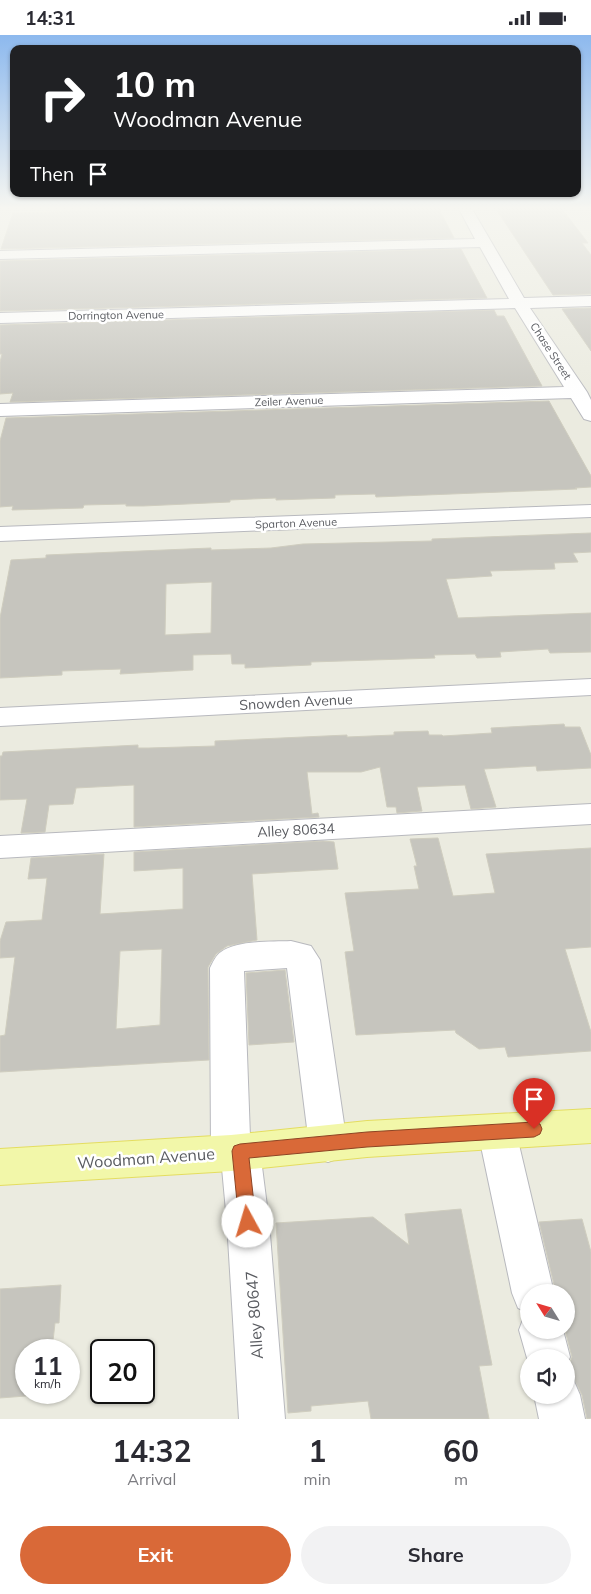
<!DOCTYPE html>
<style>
:root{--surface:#fff;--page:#f2f2f3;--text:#2b2b33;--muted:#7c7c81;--accent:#d96938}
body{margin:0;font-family:Mulish,sans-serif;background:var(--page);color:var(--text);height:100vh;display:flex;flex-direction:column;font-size:19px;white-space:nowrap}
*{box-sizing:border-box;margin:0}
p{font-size:16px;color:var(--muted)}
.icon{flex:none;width:28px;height:28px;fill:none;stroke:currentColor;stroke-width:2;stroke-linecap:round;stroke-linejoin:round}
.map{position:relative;height:1384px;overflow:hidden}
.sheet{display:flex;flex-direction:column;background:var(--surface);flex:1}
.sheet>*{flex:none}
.banner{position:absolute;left:10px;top:10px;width:571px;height:152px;border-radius:10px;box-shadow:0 1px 4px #0004;background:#202124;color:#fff;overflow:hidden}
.needle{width:32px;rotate:307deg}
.fabs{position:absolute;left:520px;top:1249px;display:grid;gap:10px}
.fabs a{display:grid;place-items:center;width:55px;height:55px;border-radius:50%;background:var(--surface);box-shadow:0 1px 4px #0004;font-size:25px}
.speed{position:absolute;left:15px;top:1304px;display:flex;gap:10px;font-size:25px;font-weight:700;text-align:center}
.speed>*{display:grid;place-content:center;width:65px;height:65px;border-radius:50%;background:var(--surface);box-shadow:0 1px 4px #0004;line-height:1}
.speed small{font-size:12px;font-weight:400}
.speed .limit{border:2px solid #111;border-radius:8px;background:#fff;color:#111}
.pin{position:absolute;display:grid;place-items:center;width:42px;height:42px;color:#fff;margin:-51px -21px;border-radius:50% 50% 50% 0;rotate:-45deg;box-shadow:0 0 5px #0007}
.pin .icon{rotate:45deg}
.me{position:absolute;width:55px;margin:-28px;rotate:354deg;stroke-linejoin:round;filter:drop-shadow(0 0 4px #0008)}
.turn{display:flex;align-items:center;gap:18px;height:105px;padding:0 20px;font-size:22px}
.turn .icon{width:65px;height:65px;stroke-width:2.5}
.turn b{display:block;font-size:35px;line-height:42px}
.then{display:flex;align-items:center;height:48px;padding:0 20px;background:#0003;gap:10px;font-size:19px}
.eta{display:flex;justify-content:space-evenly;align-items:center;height:85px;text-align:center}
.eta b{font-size:30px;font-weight:700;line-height:35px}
.action{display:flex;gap:10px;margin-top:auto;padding:10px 20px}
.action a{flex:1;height:58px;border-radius:30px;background:var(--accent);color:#fff;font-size:20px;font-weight:700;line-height:58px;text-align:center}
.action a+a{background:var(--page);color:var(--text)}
.status{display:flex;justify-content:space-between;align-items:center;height:35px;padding:0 25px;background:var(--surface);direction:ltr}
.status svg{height:14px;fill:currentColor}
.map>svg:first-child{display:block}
</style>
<div class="status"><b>14:31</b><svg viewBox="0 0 49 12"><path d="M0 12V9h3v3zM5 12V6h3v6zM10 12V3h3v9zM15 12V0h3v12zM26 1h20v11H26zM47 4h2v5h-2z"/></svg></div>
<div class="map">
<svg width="591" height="1384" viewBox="0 0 591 1384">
<rect width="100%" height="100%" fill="#ebebe0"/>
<path fill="#c6c5be" stroke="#cfcdbf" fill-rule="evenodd" d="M 184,174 L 439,174 L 454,203 L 1,214 L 13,178 Z
M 496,174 L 562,174 L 588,208 L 582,208 L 591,220 L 591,259 L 553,260 Z
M 461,214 L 487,263 L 0,276 L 0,226 Z
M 591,273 L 591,316 L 562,274 Z
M 494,275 L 497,281 L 504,281 L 542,351 L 10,367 L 13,358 L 0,359 L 0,327 L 2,319 L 0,319 L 0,290 Z
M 549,366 L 591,441 L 591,452 L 575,453 L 577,454 L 376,462 L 375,459 L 335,460 L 335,463 L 276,465 L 276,463 L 252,464 L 230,465 L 230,467 L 143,471 L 126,471 L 126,469 L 84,470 L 83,473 L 12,475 L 13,471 L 0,472 L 0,406 L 6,383 Z
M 591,498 L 591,517 L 573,518 L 578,527 L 554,528 L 555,534 L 490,536 L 492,541 L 446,544 L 458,583 L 591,578 L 591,617 L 550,618 L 548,614 L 500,617 L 501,622 L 477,623 L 475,619 L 434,620 L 435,623 L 311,627 L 311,630 L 245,633 L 245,629 L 232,629 L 231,619 L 193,620 L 193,635 L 120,639 L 121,634 L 62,636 L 62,640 L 0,643 L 0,583 L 11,525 L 46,523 L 46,520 L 211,513 L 211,515 L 271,513 L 303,509 L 432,506 L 432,504 ZM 212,547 L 211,598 L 165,600 L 166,549 Z
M 564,689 L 565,692 L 580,692 L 591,720 L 591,733 L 537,736 L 536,731 L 484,734 L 496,772 L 471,774 L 465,750 L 417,752 L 422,776 L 397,778 L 396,772 L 387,772 L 380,732 L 361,737 L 307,737 L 312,779 L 318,778 L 319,782 L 134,792 L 134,750 L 76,753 L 73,769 L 49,770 L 45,797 L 21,798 L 27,764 L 0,765 L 0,721 L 2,721 L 3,717 L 138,710 L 138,713 L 149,713 L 215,711 L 215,706 L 347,700 L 347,702 L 394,700 L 394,697 L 428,696 L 429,700 L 442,700 L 443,701 L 492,698 L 491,693 Z
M 438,803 L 453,861 L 495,858 L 486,819 L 591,813 L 591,912 L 565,914 L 591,997 L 591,1016 L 508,1022 L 505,1012 L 479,1014 L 456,998 L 455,995 L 356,1000 L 345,917 L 354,916 L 345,858 L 419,854 L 414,831 L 417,831 L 410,804 Z
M 323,806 L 334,807 L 338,834 L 252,839 L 257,905 L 227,911 L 216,919 L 208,932 L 209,1025 L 0,1037 L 0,1001 L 5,1000 L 15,922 L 0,923 L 0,906 L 6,887 L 42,885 L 47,843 L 28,844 L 31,823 L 104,819 L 100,879 L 183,874 L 183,833 L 134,836 L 134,817 ZM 162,914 L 160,990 L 116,994 L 120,916 Z
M 285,935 L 294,1007 L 249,1010 L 246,938 Z
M 461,1174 L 492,1330 L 479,1331 L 489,1384 L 371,1384 L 368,1366 L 311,1371 L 311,1376 L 288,1378 L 276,1188 L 373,1182 L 409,1210 L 405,1179 Z
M 582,1184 L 591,1217 L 591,1383 L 587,1384 L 582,1360 L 573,1342 L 570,1328 L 572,1322 L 565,1295 L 566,1258 L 556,1258 L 539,1187 Z
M 61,1250 L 59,1288 L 55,1288 L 52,1315 L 26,1315 L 26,1361 L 0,1363 L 0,1254 Z"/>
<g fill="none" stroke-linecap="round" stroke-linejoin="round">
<defs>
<path id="minor" d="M 459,174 L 472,174 L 524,263 L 591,261 L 591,271 L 530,273 L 587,357 L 591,365 L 591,386 L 584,384 L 571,363 L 0,381 L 0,369 L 564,352 L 515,273 L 0,288 L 0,278 L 509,264 L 480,212 L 0,224 L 0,216 L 475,204 Z
M 591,470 L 591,482 L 0,506 L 0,492 Z
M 591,644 L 591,660 L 0,691 L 0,673 Z
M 591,769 L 591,789 L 0,823 L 0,801 Z
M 291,906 L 311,911 L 320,925 L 347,1109 L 342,1122 L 328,1127 L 314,1122 L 309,1109 L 287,933 L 244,936 L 250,1102 L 254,1103 L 260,1116 L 269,1187 L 285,1384 L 239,1384 L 227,1187 L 222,1133 L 217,1131 L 211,1118 L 210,933 C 213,927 216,920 221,917 C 237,905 272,907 291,906 Z
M 497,1080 L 511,1085 L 516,1097 L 554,1258 L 529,1258 L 529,1278 L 518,1273 L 512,1258 L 478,1097 L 483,1085 Z
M 529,1278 L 529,1295 L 563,1295 L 570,1322 L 566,1332 L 566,1322 L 529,1322 L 529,1330 L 519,1295 L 525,1279 Z
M 566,1341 L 573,1344 L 580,1360 L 585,1384 L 539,1384 L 534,1360 L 566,1360 Z"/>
<path id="major" d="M 591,1074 L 591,1108 L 367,1122 L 231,1136 L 0,1150 L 0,1114 L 231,1100 L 367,1086 Z"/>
</defs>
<use href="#minor" stroke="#b8b9be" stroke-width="2"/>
<use href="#major" stroke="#e4dd60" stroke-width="2"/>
<use href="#minor" fill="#fff" fill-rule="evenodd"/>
<use href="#major" fill="#f2f7a9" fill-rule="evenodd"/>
</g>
<linearGradient id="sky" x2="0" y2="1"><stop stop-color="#8db9ee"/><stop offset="0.47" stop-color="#f6f6f1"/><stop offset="1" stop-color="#f6f6f1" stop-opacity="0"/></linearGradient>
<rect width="591" height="368" fill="url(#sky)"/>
<path fill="#d96938" stroke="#8d4424" d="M 534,1087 L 540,1089 L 542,1094 L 540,1099 L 534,1102 L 367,1112 L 249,1123 L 256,1187 L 254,1193 L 248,1195 L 242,1193 L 239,1187 L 232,1116 L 234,1111 L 240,1109 L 367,1097 Z"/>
<g text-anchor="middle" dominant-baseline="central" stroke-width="5" stroke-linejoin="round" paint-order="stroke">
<g font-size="11" fill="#595b60" stroke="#fff">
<text transform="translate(116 280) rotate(-1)">Dorrington Avenue</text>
<text transform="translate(551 316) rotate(57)">Chase Street</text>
<text transform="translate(289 366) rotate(-2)">Zeiler Avenue</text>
<text transform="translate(296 488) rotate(-2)">Sparton Avenue</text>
</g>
<g font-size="14" fill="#595b60" stroke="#fff">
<text transform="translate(296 667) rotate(-3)">Snowden Avenue</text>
<text transform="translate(296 795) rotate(-3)">Alley 80634</text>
</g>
<g font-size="16" fill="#595b60" stroke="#fff">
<text transform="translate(146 1123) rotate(-4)">Woodman Avenue</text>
<text transform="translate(254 1280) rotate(-94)">Alley 80647</text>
</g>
</g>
</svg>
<div class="fabs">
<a><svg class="needle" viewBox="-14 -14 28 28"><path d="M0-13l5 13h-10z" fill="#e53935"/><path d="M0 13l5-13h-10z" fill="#7c7c81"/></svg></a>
<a><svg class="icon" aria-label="sound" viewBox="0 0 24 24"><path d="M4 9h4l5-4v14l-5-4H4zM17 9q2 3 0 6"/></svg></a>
</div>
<div class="speed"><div>11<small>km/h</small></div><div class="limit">20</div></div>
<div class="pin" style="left:534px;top:1094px;background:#d93025"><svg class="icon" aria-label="arrive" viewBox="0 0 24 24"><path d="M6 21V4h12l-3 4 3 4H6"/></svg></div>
<svg class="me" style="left:248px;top:1187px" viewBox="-20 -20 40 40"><circle r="19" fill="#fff"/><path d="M0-13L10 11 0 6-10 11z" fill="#d96938"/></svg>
<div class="banner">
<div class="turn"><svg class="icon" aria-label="right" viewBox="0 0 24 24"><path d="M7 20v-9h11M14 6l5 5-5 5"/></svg><div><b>10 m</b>Woodman Avenue</div></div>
<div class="then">Then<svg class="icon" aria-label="arrive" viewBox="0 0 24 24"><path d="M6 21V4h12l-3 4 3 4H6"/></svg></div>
</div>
</div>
<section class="sheet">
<div class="eta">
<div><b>14:32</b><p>Arrival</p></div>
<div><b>1</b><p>min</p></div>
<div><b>60</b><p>m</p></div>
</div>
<div class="action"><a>Exit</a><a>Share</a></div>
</section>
